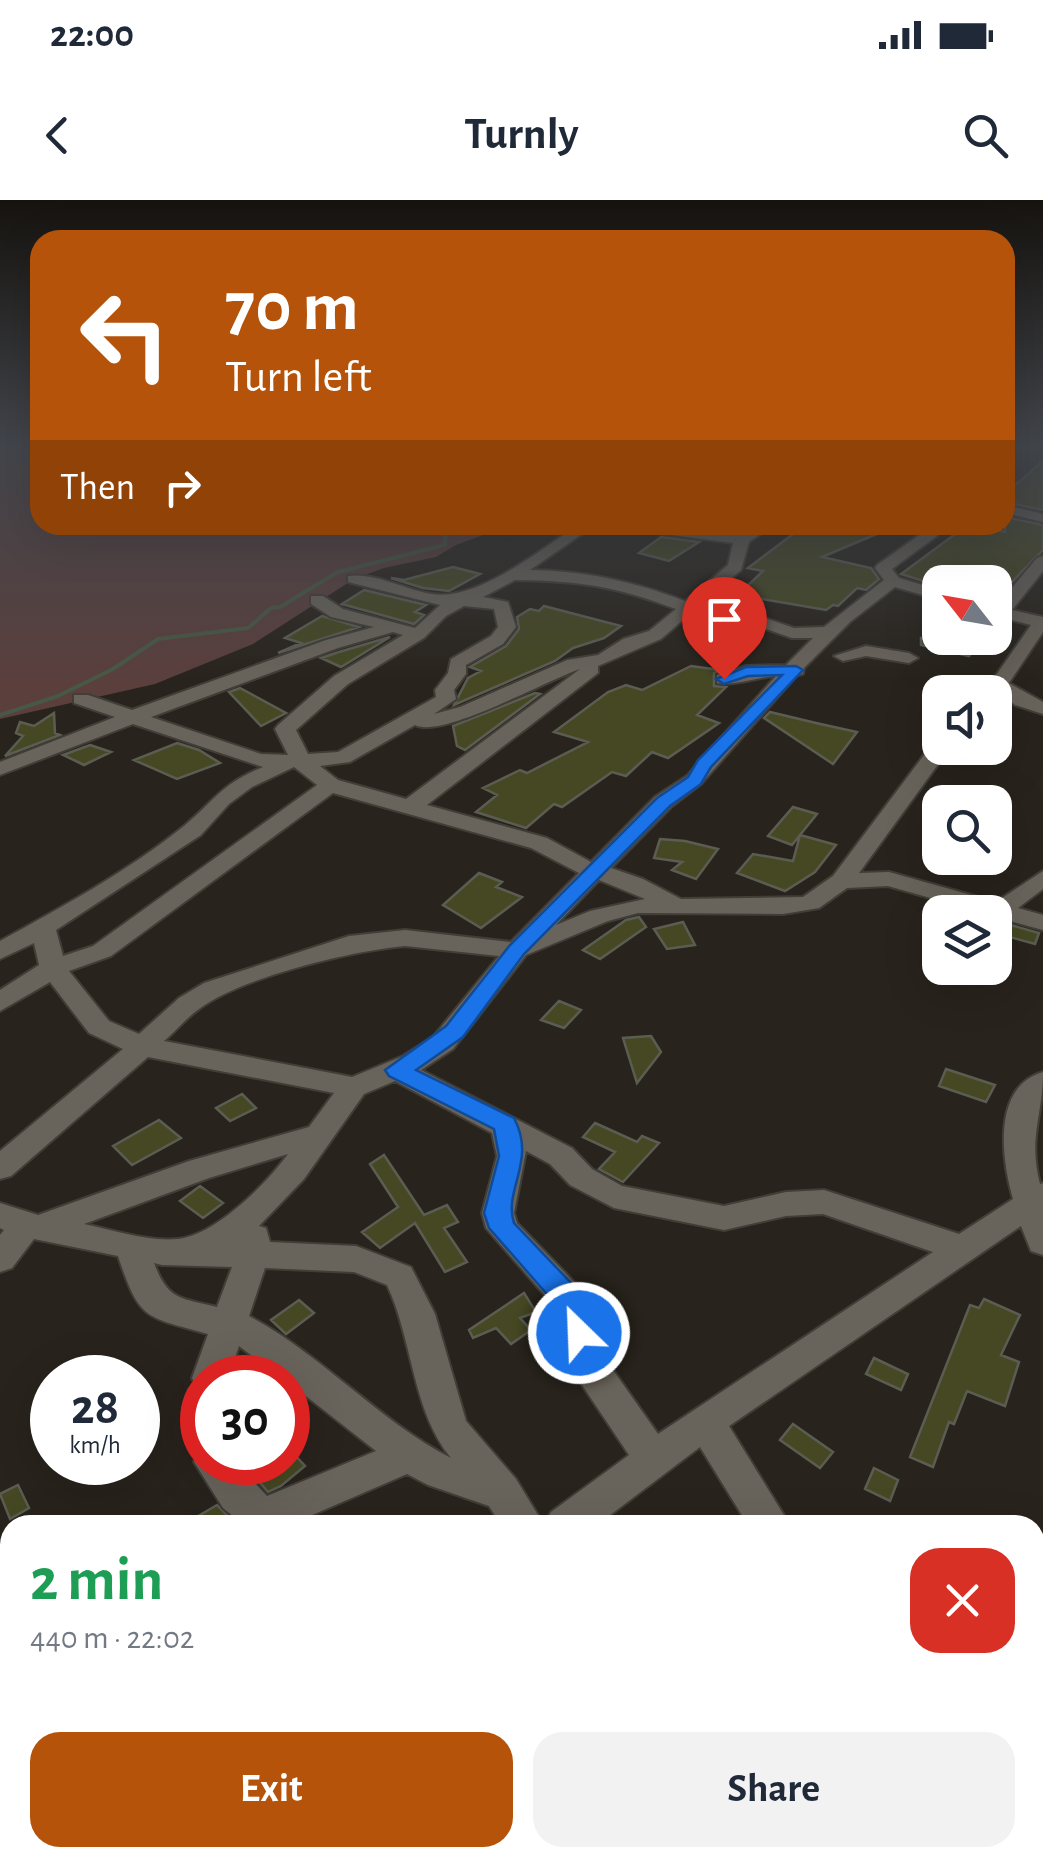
<!DOCTYPE html>
<meta charset="utf-8">
<style>
:root{--surface:#fff;--page:#f2f2f3;--text:#1f2937;--muted:#747a83;--accent:#b45309}
body{margin:0;font-family:"Alegreya Sans",sans-serif;background:var(--page);color:var(--text);height:100vh;display:flex;flex-direction:column;font-size:38px;white-space:nowrap}
*{box-sizing:border-box;margin:0}
p{font-size:32px;color:var(--muted)}
.icon{flex:none;width:55px;height:55px;fill:none;stroke:currentColor;stroke-width:2;stroke-linecap:round;stroke-linejoin:round}
.map{position:relative;flex:1;overflow:hidden}
.drawer{position:absolute;left:0px;top:1315px;width:1045px;height:352px;display:flex;flex-direction:column;background:var(--surface);border-radius:30px 30px 0 0;box-shadow:0 10px 40px #0002}
.drawer>*{flex:none}
.hud{position:absolute;left:30px;top:30px;width:985px;height:305px;border-radius:30px;box-shadow:0 10px 40px #0002;background:#b45309;color:#fff;overflow:hidden}
.needle{width:65px;rotate:301deg}
.buttons{position:absolute;left:922px;top:365px;display:grid;gap:20px}
.buttons a{display:grid;place-items:center;width:90px;height:90px;border-radius:20px;background:var(--surface);box-shadow:0 10px 40px #0002;font-size:50px}
.speed{position:absolute;left:30px;top:1155px;display:flex;gap:20px;font-size:50px;font-weight:700;text-align:center}
.speed>*{display:grid;place-content:center;width:130px;height:130px;border-radius:50%;background:var(--surface);box-shadow:0 10px 40px #0002;line-height:1}
.speed small{font-size:25px;font-weight:400}
.speed .limit{border:15px solid #d22;background:#fff;color:#111}
.pin{position:absolute;display:grid;place-items:center;width:85px;height:85px;color:#fff;margin:-102px -42px;border-radius:50% 50% 50% 0;rotate:-45deg;box-shadow:0 0 10px #0007}
.pin .icon{rotate:45deg}
.me{position:absolute;width:110px;margin:-55px;rotate:336deg;stroke-linejoin:round;filter:drop-shadow(0 0 8px #0008)}
.turn{display:flex;align-items:center;gap:35px;height:210px;padding:0 30px;font-size:45px}
.turn .icon{width:130px;height:130px;stroke-width:2.5}
.turn b{display:block;font-size:70px;line-height:85px}
.then{display:flex;align-items:center;height:95px;padding:0 30px;background:#0003;gap:20px;font-size:38px}
.round{display:grid;place-items:center;flex:none;width:105px;height:105px;border-radius:30px;background:var(--page)}
.overview{display:flex;align-items:center;justify-content:space-between;height:170px;padding:0 30px}
h1{font-size:60px;font-weight:700;line-height:75px;color:#1e9e55}
.cta{display:flex;gap:20px;margin-top:auto;padding:20px 30px}
.cta a{flex:1;height:115px;border-radius:30px;background:var(--accent);color:#fff;font-size:40px;font-weight:700;line-height:115px;text-align:center}
.cta a+a{background:var(--page);color:var(--text)}
.status{display:flex;justify-content:space-between;align-items:center;height:70px;padding:0 50px;background:var(--surface);direction:ltr}
.status svg{height:28px;fill:currentColor}
header{display:flex;justify-content:space-between;align-items:center;height:130px;padding:0 30px;background:var(--surface);font-size:45px;font-weight:700}
.map>svg:first-child{display:block}
</style>
<div class="status"><b>22:00</b><svg viewBox="0 0 49 12"><path d="M0 12V9h3v3zM5 12V6h3v6zM10 12V3h3v9zM15 12V0h3v12zM26 1h20v11H26zM47 4h2v5h-2z"/></svg></div>
<header><svg class="icon" aria-label="back" viewBox="0 0 24 24"><path d="M15 5l-7 7 7 7"/></svg>Turnly<svg class="icon" aria-label="search" viewBox="0 0 24 24"><circle cx="10" cy="10" r="6"/><path d="M15 15l6 6"/></svg></header>
<div class="map">
<svg width="1043" height="1667" viewBox="0 0 1043 1667">
<rect width="100%" height="100%" fill="#28231c"/>
<path fill="#5a3f3d" d="M 0,248 L 40,248 L 40,325 L 510,325 L 456,345 L 436,357 L 384,368 L 354,379 L 253,444 L 155,484 L 0,519 Z"/>
<g fill="none" stroke-linecap="round" stroke-linejoin="round">
<path stroke="#485846" stroke-width="4" d="M 0,515 L 58,496 L 113,469 L 158,439 L 248,428 L 271,408 L 280,407 L 338,372 L 445,345 L 445,337 L 457,325"/>
</g>
<path fill="#454822" stroke="#5b5d53" stroke-width="2.5" d="M 1043,261 L 1043,310 L 1005,302 L 1005,294 Z
M 1005,317 L 1043,325 L 1043,350 L 1012,382 L 936,385 L 901,374 L 962,329 L 969,330 L 975,326 L 1005,332 Z
M 805,325 L 898,325 L 822,357 L 871,368 L 879,379 L 866,390 L 857,388 L 838,406 L 833,405 L 826,410 L 738,395 L 763,371 L 748,368 Z
M 661,337 L 699,342 L 669,361 L 639,353 Z
M 453,367 L 480,374 L 449,391 L 423,388 L 391,378 L 404,380 Z
M 364,390 L 426,405 L 415,412 L 424,415 L 414,424 L 342,404 Z
M 544,406 L 621,426 L 604,438 L 573,448 L 555,461 L 454,505 L 468,478 L 481,471 L 470,467 L 506,446 L 519,429 L 517,417 L 530,409 L 539,411 Z
M 322,416 L 359,427 L 278,453 L 301,443 L 285,438 Z
M 390,437 L 341,467 L 321,458 L 339,452 Z
M 921,438 L 983,438 L 969,456 L 921,445 Z
M 691,466 L 720,470 L 714,473 L 714,486 L 726,487 L 697,515 L 719,523 L 668,558 L 652,552 L 626,576 L 612,572 L 562,607 L 554,604 L 526,628 L 476,612 L 497,595 L 483,588 L 520,570 L 527,573 L 588,542 L 554,532 L 608,492 L 626,485 L 642,490 Z
M 240,488 L 286,513 L 261,526 L 229,492 Z
M 535,493 L 540,494 L 465,550 L 457,546 L 453,526 Z
M 770,512 L 816,523 L 857,532 L 833,564 L 764,518 Z
M 54,513 L 55,533 L 60,535 L 5,556 L 23,536 L 16,533 L 20,522 L 34,526 Z
M 177,543 L 199,550 L 220,563 L 177,579 L 134,560 Z
M 90,545 L 111,552 L 84,565 L 63,555 Z
M 793,607 L 817,614 L 800,635 L 836,645 L 815,672 L 785,691 L 737,673 L 753,654 L 793,661 L 800,635 L 792,645 L 768,636 Z
M 660,639 L 685,641 L 718,649 L 696,679 L 672,670 L 682,662 L 654,658 Z
M 479,673 L 502,682 L 496,687 L 522,697 L 481,728 L 443,705 Z
M 639,717 L 646,727 L 600,759 L 583,750 L 626,720 Z
M 683,722 L 695,745 L 667,749 L 654,729 Z
M 1000,722 L 1039,733 L 1035,744 L 995,733 Z
M 559,801 L 581,810 L 564,828 L 541,820 Z
M 651,836 L 661,852 L 637,883 L 623,838 Z
M 946,869 L 995,885 L 986,902 L 939,886 Z
M 242,894 L 256,908 L 230,921 L 216,908 Z
M 159,920 L 181,938 L 132,965 L 113,946 Z
M 595,923 L 637,942 L 642,936 L 659,943 L 623,982 L 599,969 L 615,952 L 583,937 Z
M 384,955 L 424,1015 L 447,1005 L 458,1022 L 444,1028 L 467,1062 L 445,1072 L 415,1023 L 380,1048 L 362,1032 L 398,1007 L 370,964 Z
M 200,986 L 223,1003 L 203,1018 L 180,1001 Z
M 524,1093 L 536,1112 L 520,1118 L 531,1130 L 511,1144 L 496,1128 L 473,1138 L 469,1130 Z
M 984,1099 L 1020,1115 L 1001,1155 L 1019,1162 L 1005,1206 L 967,1191 L 954,1224 L 949,1222 L 933,1267 L 910,1257 L 970,1105 L 979,1108 Z
M 299,1100 L 314,1113 L 286,1134 L 271,1120 Z
M 874,1158 L 908,1174 L 901,1190 L 866,1174 Z
M 793,1224 L 833,1252 L 820,1268 L 780,1240 Z
M 293,1253 L 305,1266 L 281,1286 L 268,1292 L 255,1277 L 273,1262 L 288,1262 Z
M 874,1268 L 898,1280 L 890,1301 L 865,1289 Z
M 18,1285 L 29,1308 L 10,1319 L 0,1294 Z
M 217,1305 L 233,1321 L 227,1325 L 183,1325 Z"/>
<g fill="none" stroke-linecap="round" stroke-linejoin="round">
<defs>
<path id="minor" d="M 1005,305 L 1043,314 L 1043,322 L 1005,313 Z
M 578,325 L 595,325 L 530,370 C 586,371 632,381 685,401 L 728,365 L 733,343 L 626,329 L 619,325 L 661,325 L 739,335 L 756,325 L 773,325 L 749,342 L 741,370 L 701,405 L 753,414 L 794,428 L 824,427 L 884,380 L 875,368 L 877,365 L 925,331 L 927,325 L 941,325 L 937,336 L 892,369 L 899,378 L 940,390 L 940,400 L 895,387 L 850,422 L 804,468 L 803,474 L 797,475 L 701,584 L 671,607 L 611,668 L 643,679 L 681,699 L 803,697 L 833,676 L 933,543 L 940,541 L 940,548 L 950,548 L 859,673 L 889,672 L 996,702 L 1043,671 L 1043,689 L 1018,708 L 1043,715 L 1043,730 L 995,717 L 995,712 L 980,712 L 888,686 L 847,688 L 819,708 L 783,714 L 638,713 L 608,721 L 526,755 L 453,849 L 421,870 L 572,948 L 592,969 L 622,986 L 724,1006 L 786,992 L 824,990 L 959,1034 L 1013,999 C 1002,961 991,887 1043,872 C 1043,916 1028,937 1040,984 L 1043,983 L 1043,1055 L 1031,1051 L 1021,1026 L 729,1226 L 790,1325 L 748,1325 L 700,1247 L 597,1325 L 545,1325 L 551,1312 L 629,1255 L 580,1182 L 549,1100 L 486,1028 L 482,1013 L 497,956 L 492,933 L 395,881 L 364,894 L 304,979 L 259,1026 L 266,1028 L 270,1042 L 356,1046 L 411,1067 L 435,1114 L 466,1221 L 516,1279 L 544,1325 L 501,1325 L 489,1306 L 428,1285 L 407,1274 L 289,1325 L 244,1325 L 223,1308 L 194,1262 L 198,1252 L 189,1249 C 180,1231 181,1207 189,1189 L 196,1186 L 192,1178 L 208,1134 C 144,1116 140,1121 118,1056 L 34,1039 L 12,1068 L 0,1072 L 0,1035 L 4,1030 L 0,1028 L 0,1003 L 38,1015 L 189,961 L 309,927 L 334,893 L 148,857 L 11,976 L 0,979 L 0,951 L 123,849 L 89,833 L 50,782 L 0,811 L 0,790 L 39,765 L 34,743 L 0,759 L 0,741 C 62,707 128,671 184,626 C 215,600 221,584 263,567 L 133,524 L 0,575 L 0,562 L 115,517 L 74,503 L 74,495 L 88,495 L 132,510 L 326,440 L 374,427 L 331,417 L 311,404 L 311,396 L 323,396 L 343,409 L 415,428 L 440,405 L 348,382 L 348,376 C 375,372 406,390 432,394 C 477,402 541,349 578,325 ZM 515,380 C 580,381 615,386 676,409 L 649,431 L 623,439 L 598,455 L 567,460 L 460,507 L 434,514 L 456,499 L 454,490 L 466,474 L 466,465 L 503,444 L 516,427 L 508,402 L 483,397 ZM 464,406 L 494,409 L 498,427 L 491,436 L 451,459 L 448,473 L 435,490 L 436,497 L 338,552 L 308,554 L 296,530 L 348,484 L 424,438 L 446,416 ZM 691,413 L 749,423 L 792,438 L 813,438 L 786,465 L 746,466 L 717,475 L 717,483 C 735,486 757,477 776,476 L 687,576 L 655,597 L 591,662 L 547,638 L 427,605 L 598,473 L 598,466 L 661,439 ZM 393,432 L 403,435 L 334,476 L 278,525 L 275,529 L 288,555 L 261,554 L 151,517 L 338,448 ZM 580,469 L 406,599 L 338,580 L 320,566 L 350,562 L 415,525 C 442,539 547,480 580,469 ZM 294,567 L 317,585 L 93,746 L 63,756 L 56,730 L 201,635 L 229,604 L 252,587 ZM 333,593 L 531,648 L 579,673 L 511,742 L 405,730 L 349,736 L 204,783 L 179,798 L 139,834 L 109,821 L 69,771 L 111,756 ZM 599,680 L 645,699 L 590,711 L 556,725 ZM 405,746 L 499,756 L 433,837 L 403,856 L 352,877 L 164,841 C 176,831 186,818 199,809 C 242,777 351,751 405,746 ZM 526,951 L 550,964 L 570,985 L 614,1008 L 724,1030 L 786,1016 L 823,1014 L 933,1052 L 658,1234 L 608,1163 L 575,1083 L 517,1023 L 514,1013 ZM 288,954 C 266,984 216,1035 178,1039 C 148,1042 114,1030 84,1024 L 209,978 ZM 154,1063 L 162,1065 L 232,1067 L 217,1107 C 181,1098 168,1101 154,1063 ZM 265,1068 L 354,1072 L 387,1085 C 413,1140 412,1211 451,1258 C 379,1221 321,1154 249,1116 ZM 239,1146 L 281,1178 L 288,1178 L 288,1182 L 376,1251 L 267,1296 L 235,1262 L 202,1262 L 202,1178 L 228,1178 Z
M 1043,356 L 1043,371 L 1012,410 L 1043,417 L 1043,432 L 1009,483 L 1043,502 L 1043,514 L 1015,505 L 990,484 L 1031,425 L 995,416 L 995,408 L 1037,358 Z
M 866,446 L 909,453 L 918,458 L 909,463 L 866,456 L 843,461 L 834,456 Z
M 1043,1545 L 1043,1593 L 1035,1596 L 1035,1548 Z
M 10,1638 L 10,1658 L 43,1658 L 39,1667 L 0,1667 L 0,1642 Z
M 373,1658 L 424,1658 L 428,1667 L 377,1667 Z
M 458,1658 L 509,1658 L 505,1667 L 454,1667 Z
M 543,1658 L 591,1658 L 594,1667 L 546,1667 Z
M 613,1658 L 662,1658 L 658,1667 L 609,1667 Z
M 878,1658 L 929,1658 L 925,1667 L 874,1667 Z"/>
</defs>
<use href="#minor" stroke="#413d37" stroke-width="4"/>
<use href="#minor" fill="#69645b" fill-rule="evenodd"/>
</g>
<linearGradient id="sky" x2="0" y2="1"><stop stop-color="#16130f"/><stop offset="0.51" stop-color="#42454b"/><stop offset="1" stop-color="#42454b" stop-opacity="0"/></linearGradient>
<rect width="1043" height="482" fill="url(#sky)"/>
<path fill="#1a73e8" stroke="#114b97" stroke-width="2.5" d="M 746,467 L 796,466 L 803,470 L 711,567 L 701,584 L 670,606 L 524,754 L 463,837 L 416,870 L 514,918 C 537,961 503,990 514,1023 L 573,1085 L 593,1133 L 589,1141 L 579,1145 L 569,1141 L 552,1100 L 489,1028 L 484,1013 L 499,956 L 494,929 L 389,876 L 385,870 L 446,826 L 510,745 L 657,598 L 688,577 L 698,560 L 782,475 L 748,476 L 724,484 L 716,479 Z"/>
</svg>
<div class="buttons">
<a><svg class="needle" viewBox="-14 -14 28 28"><path d="M0-13l5 13h-10z" fill="#e53935"/><path d="M0 13l5-13h-10z" fill="#747a83"/></svg></a>
<a><svg class="icon" aria-label="sound" viewBox="0 0 24 24"><path d="M4 9h4l5-4v14l-5-4H4zM17 9q2 3 0 6"/></svg></a>
<a><svg class="icon" aria-label="search" viewBox="0 0 24 24"><circle cx="10" cy="10" r="6"/><path d="M15 15l6 6"/></svg></a>
<a><svg class="icon" aria-label="layers" viewBox="0 0 24 24"><path d="M12 4l9 5-9 5-9-5zM3 14l9 5 9-5"/></svg></a>
</div>
<div class="speed"><div>28<small>km/h</small></div><div class="limit">30</div></div>
<div class="pin" style="left:724px;top:479px;background:#d93025"><svg class="icon" aria-label="arrive" viewBox="0 0 24 24"><path d="M6 21V4h12l-3 4 3 4H6"/></svg></div>
<svg class="me" style="left:579px;top:1133px" viewBox="-20 -20 40 40"><circle r="17" fill="#1a73e8" stroke="#fff" stroke-width="3"/><path d="M0-11L8 9 0 5-8 9z" fill="#fff"/></svg>
<div class="hud">
<div class="turn"><svg class="icon" aria-label="left" viewBox="0 0 24 24"><path d="M17 20v-9H6M10 6l-5 5 5 5"/></svg><div><b>70 m</b>Turn left</div></div>
<div class="then">Then<svg class="icon" aria-label="right" viewBox="0 0 24 24"><path d="M7 20v-9h11M14 6l5 5-5 5"/></svg></div>
</div>
<section class="drawer">
<div class="overview"><div><h1>2 min</h1><p>440 m · 22:02</p></div><a class="round" style="background:#d93025;color:#fff"><svg class="icon" aria-label="close" viewBox="0 0 24 24"><path d="M6 6l12 12M18 6L6 18"/></svg></a></div>
<div class="cta"><a>Exit</a><a>Share</a></div>
</section>
</div>
